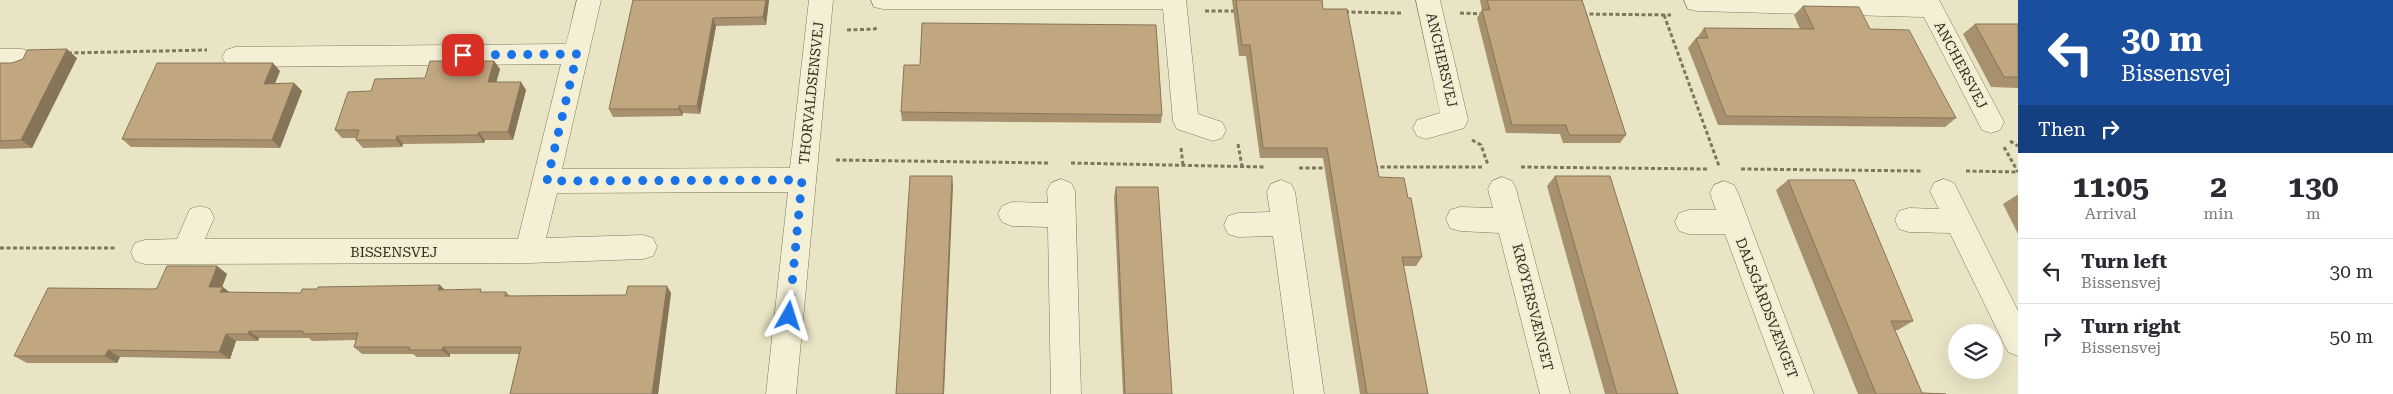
<!DOCTYPE html>
<meta charset="utf-8">
<style>
:root{--surface:#fff;--page:#f7f7f7;--text:#2b2b33;--muted:#7c7c81;--line:#e1e1e2}
body{margin:0;font-family:"Roboto Serif",serif;background:var(--page);color:var(--text);height:100vh;display:flex;flex-direction:column;font-size:19px;white-space:nowrap}
*{box-sizing:border-box;margin:0}
p{font-size:16px;color:var(--muted)}
.icon{flex:none;width:28px;height:28px;fill:none;stroke:currentColor;stroke-width:2;stroke-linecap:round;stroke-linejoin:round}
.map{position:relative;flex:1;overflow:hidden}
.details{display:flex;flex-direction:column;background:var(--surface);width:375px}
.details>*{flex:none}
.guide{background:#1a4fa0;color:#fff;overflow:hidden}
.buttons{position:absolute;left:1948px;top:324px;display:grid;gap:10px}
.buttons a{display:grid;place-items:center;width:55px;height:55px;border-radius:50%;background:var(--surface);box-shadow:0 5px 20px #0002;font-size:25px}
.pin{position:absolute;display:grid;place-items:center;width:42px;height:42px;color:#fff;margin:-21px;border-radius:10px;box-shadow:0 2px 8px #0006}
.me{position:absolute;width:55px;margin:-28px;rotate:6deg;stroke-linejoin:round;filter:drop-shadow(0 0 4px #0008)}
.turn{display:flex;align-items:center;gap:18px;height:105px;padding:0 20px;font-size:22px}
.turn .icon{width:65px;height:65px;stroke-width:2.5}
.turn b{display:block;font-size:35px;line-height:42px}
.then{display:flex;align-items:center;height:48px;padding:0 20px;background:#0003;gap:10px;font-size:19px}
.eta{display:flex;justify-content:space-evenly;align-items:center;height:85px;text-align:center}
.eta b{font-size:30px;font-weight:700;line-height:35px}
ul{padding:0;list-style:none}
li{display:flex;align-items:center;gap:15px;height:65px;padding:0 20px;border-top:1px solid var(--line)}
li div{flex:1}
li b{display:block;font-size:19px}
li em{font-style:normal}
main{display:flex;flex:1;min-height:0}
.map>svg:first-child{display:block}
</style>
<main>
<div class="map">
<svg width="2018" height="394" viewBox="0 0 2018 394">
<rect width="100%" height="100%" fill="#e8e4c4"/>
<g fill="none" stroke-linecap="round" stroke-linejoin="round">
<defs>
<path id="minor" d="M 577,0 L 601,0 L 562,169 L 790,168 L 809,0 L 833,0 L 796,394 L 766,394 L 788,192 L 557,193 L 546,238 L 643,235 L 653,238 L 657,247 L 653,256 L 643,259 L 529,263 L 186,264 L 145,264 L 135,261 L 131,252 L 135,243 L 145,240 L 177,239 L 190,209 L 200,206 L 210,209 L 214,218 L 205,239 L 518,239 L 561,64 L 235,67 L 226,64 L 222,57 L 226,50 L 235,47 L 566,44 Z
M 871,0 L 1186,0 L 1198,114 L 1222,122 L 1226,130 L 1222,138 L 1213,141 L 1177,129 L 1173,121 L 1163,9 L 883,9 L 874,7 Z
M 1416,0 L 1440,0 L 1468,120 L 1464,128 L 1426,139 L 1417,136 L 1413,128 L 1417,120 L 1440,113 Z
M 1684,0 L 1939,0 L 2004,122 L 2000,130 L 1991,133 L 1982,130 L 1924,17 L 1697,11 L 1688,9 Z
M 0,49 L 22,49 L 31,52 L 35,59 L 31,66 L 22,69 L 0,69 Z
M 1502,177 L 1512,181 L 1516,189 L 1570,394 L 1540,394 L 1499,233 L 1460,231 L 1450,228 L 1446,219 L 1450,210 L 1460,207 L 1493,208 L 1488,189 L 1492,181 Z
M 1061,179 L 1071,183 L 1075,191 L 1081,394 L 1051,394 L 1048,227 L 1012,226 L 1002,222 L 998,214 L 1002,206 L 1012,202 L 1048,203 L 1047,191 L 1051,183 Z
M 1944,179 L 1954,183 L 2018,311 L 2018,356 L 2008,352 L 1950,233 L 1909,232 L 1899,229 L 1895,220 L 1899,211 L 1909,208 L 1939,209 L 1930,191 L 1934,183 Z
M 1281,180 L 1291,184 L 1295,192 L 1324,394 L 1294,394 L 1273,236 L 1238,237 L 1228,234 L 1224,225 L 1228,216 L 1238,213 L 1270,212 L 1267,192 L 1271,184 Z
M 1724,181 L 1734,185 L 1738,193 L 1814,394 L 1784,394 L 1725,234 L 1689,234 L 1679,231 L 1675,222 L 1679,213 L 1689,210 L 1716,210 L 1710,193 L 1714,185 Z"/>
</defs>
<use href="#minor" stroke="#80765d" stroke-width="1"/>
<path stroke="#80765d" stroke-width="3" stroke-dasharray="4 2.5" stroke-linecap="butt" d="M 1205,11 L 1236,11
M 1345,12 L 1401,13
M 1460,13 L 1484,14
M 1583,14 L 1671,15
M 1664,15 L 1719,166
M 847,30 L 875,29 L 877,27
M 68,53 L 207,50
M 1472,140 L 1481,145 L 1488,165
M 2010,141 L 2018,146
M 1238,144 L 1242,166
M 2004,147 L 2018,172
M 1181,148 L 1183,165
M 836,160 L 1050,163
M 1071,163 L 1265,167
M 1374,167 L 1482,167
M 1521,167 L 1707,169
M 1299,168 L 1327,168
M 1741,169 L 1922,171
M 1966,171 L 2018,172
M 0,248 L 117,248"/>
<use href="#minor" fill="#f4f0d6" fill-rule="evenodd"/>
</g>
<path fill="#a6906d" d="M 633,0 L 769,0 L 766,25 L 716,26 L 700,114 L 683,113 L 682,116 L 613,117 L 609,109 Z
M 1232,0 L 1322,0 L 1323,9 L 1379,177 L 1408,198 L 1422,257 L 1416,266 L 1403,266 L 1428,394 L 1360,394 L 1323,158 L 1260,158 L 1246,56 L 1239,56 Z
M 1480,0 L 1582,0 L 1626,135 L 1620,143 L 1563,143 L 1560,134 L 1506,133 L 1477,18 L 1482,10 Z
M 1803,6 L 1870,29 L 1956,118 L 1945,127 L 1718,125 L 1688,48 L 1696,38 L 1697,38 L 1704,28 L 1800,29 L 1794,15 Z
M 1975,24 L 2018,24 L 2018,88 L 1991,87 L 1963,34 Z
M 77,58 L 32,148 L 0,149 L 0,63 L 12,63 Z
M 494,61 L 500,69 L 496,82 L 526,90 L 513,140 L 485,140 L 484,143 L 403,144 L 402,147 L 363,148 L 356,140 L 356,138 L 342,138 L 335,130 L 425,78 Z
M 280,71 L 275,84 L 294,83 L 302,91 L 280,148 L 131,147 L 122,139 Z
M 901,112 L 1162,115 L 1161,123 L 902,121 Z
M 1555,176 L 1678,394 L 1605,394 L 1547,186 Z
M 1788,180 L 1913,321 L 1898,330 L 1895,330 L 1922,393 L 1946,394 L 1858,394 L 1776,190 Z
M 1116,187 L 1172,394 L 1123,394 L 1114,197 Z
M 2017,195 L 2018,195 L 2018,234 L 2003,204 Z
M 217,266 L 227,274 L 222,287 L 229,292 L 301,293 L 445,290 L 484,292 L 506,292 L 510,296 L 626,295 L 671,293 L 658,394 L 510,394 L 519,354 L 450,354 L 450,357 L 417,357 L 413,354 L 362,354 L 354,347 L 356,340 L 312,341 L 309,338 L 259,338 L 258,341 L 236,341 L 230,359 L 120,357 L 117,363 L 27,363 L 14,356 L 154,289 Z"/>
<path fill="#877559" d="M 766,0 L 769,0 L 766,25 L 763,17 Z
M 713,18 L 716,26 L 700,114 L 697,106 Z
M 67,49 L 77,58 L 32,148 L 21,140 Z
M 494,61 L 500,69 L 494,91 L 488,82 Z
M 273,63 L 280,71 L 271,92 L 264,84 Z
M 521,82 L 526,90 L 513,140 L 508,132 Z
M 294,83 L 302,91 L 280,148 L 272,140 Z
M 679,106 L 683,113 L 682,116 L 679,109 Z
M 479,132 L 485,140 L 484,143 L 478,135 Z
M 397,136 L 403,144 L 402,147 L 396,140 Z
M 952,176 L 953,186 L 944,394 L 943,394 Z
M 217,266 L 227,274 L 219,295 L 209,287 Z
M 440,285 L 447,292 L 438,290 Z
M 667,286 L 671,293 L 658,394 L 652,394 Z
M 223,287 L 233,295 L 220,292 Z
M 249,331 L 259,338 L 258,341 L 248,334 Z
M 226,334 L 236,341 L 230,359 L 219,352 Z
M 443,347 L 450,354 L 450,357 L 442,350 Z
M 108,350 L 120,357 L 117,363 L 105,356 Z"/>
<path fill="#c1a77f" stroke="#877559" d="M 633,0 L 766,0 L 763,17 L 713,18 L 697,106 L 679,106 L 679,109 L 609,109 Z
M 1236,0 L 1322,0 L 1323,9 L 1347,9 L 1379,177 L 1404,178 L 1408,198 L 1411,198 L 1422,257 L 1402,257 L 1428,394 L 1367,394 L 1327,148 L 1263,148 L 1250,45 L 1242,45 Z
M 1487,0 L 1582,0 L 1626,135 L 1569,135 L 1566,125 L 1512,125 L 1482,10 L 1490,10 Z
M 1803,6 L 1859,7 L 1870,29 L 1909,30 L 1956,118 L 1726,116 L 1696,38 L 1708,38 L 1704,28 L 1814,29 Z
M 922,23 L 1156,25 L 1162,115 L 901,112 L 904,65 L 920,65 Z
M 1975,24 L 2018,24 L 2018,77 L 2004,77 Z
M 67,49 L 21,140 L 0,141 L 0,63 L 12,63 L 23,59 L 27,50 Z
M 430,61 L 494,61 L 488,82 L 521,82 L 508,132 L 479,132 L 478,135 L 397,136 L 396,140 L 356,140 L 359,130 L 335,130 L 348,92 L 371,91 L 375,79 L 425,78 Z
M 157,63 L 273,63 L 264,84 L 294,83 L 272,140 L 122,139 Z
M 910,176 L 952,176 L 943,394 L 896,394 Z
M 1555,176 L 1610,176 L 1678,394 L 1617,394 Z
M 1788,180 L 1854,180 L 1913,321 L 1891,321 L 1922,393 L 1946,394 L 1876,394 Z
M 1116,187 L 1158,187 L 1172,394 L 1125,394 Z
M 167,266 L 217,266 L 209,287 L 223,287 L 220,292 L 301,293 L 302,289 L 317,289 L 318,287 L 440,285 L 438,290 L 481,289 L 480,292 L 506,292 L 505,296 L 626,295 L 628,286 L 667,286 L 652,394 L 510,394 L 521,347 L 443,347 L 442,350 L 409,350 L 410,347 L 354,347 L 358,333 L 303,334 L 303,331 L 249,331 L 248,334 L 226,334 L 219,352 L 108,350 L 105,356 L 14,356 L 48,288 L 154,289 L 157,288 Z"/>
<g fill="none" stroke-linecap="round" stroke-linejoin="round">
<path stroke="#1a73e8" stroke-width="9" stroke-dasharray="0 16.2" d="M 463,55 L 577,54 L 547,181 L 802,180 L 789,316"/>
</g>
<g text-anchor="middle" dominant-baseline="central" stroke-width="4" stroke-linejoin="round" paint-order="stroke">
<g font-size="14" fill="#322b1f" stroke="#f0edd2">
<text transform="translate(1442 60) rotate(77)">ANCHERSVEJ</text>
<text transform="translate(1961 65) rotate(62)">ANCHERSVEJ</text>
<text transform="translate(811 93) rotate(-84)">THORVALDSENSVEJ</text>
<text x="394" y="252">BISSENSVEJ</text>
<text transform="translate(1533 307) rotate(76)">KRØYERSVÆNGET</text>
<text transform="translate(1767 308) rotate(69)">DALSGÅRDSVÆNGET</text>
</g>
</g>
</svg>
<div class="buttons">
<a><svg class="icon" aria-label="layers" viewBox="0 0 24 24"><path d="M12 4l9 5-9 5-9-5zM3 14l9 5 9-5"/></svg></a>
</div>
<div class="pin" style="left:463px;top:55px;background:#d93025"><svg class="icon" aria-label="arrive" viewBox="0 0 24 24"><path d="M6 21V4h12l-3 4 3 4H6"/></svg></div>
<svg class="me" style="left:789px;top:316px" viewBox="-20 -20 40 40"><path d="M0-17L14 15 0 8-14 15z" fill="#1a73e8" stroke="#fff" stroke-width="4"/></svg>
</div>
<section class="details">
<div class="guide">
<div class="turn"><svg class="icon" aria-label="left" viewBox="0 0 24 24"><path d="M17 20v-9H6M10 6l-5 5 5 5"/></svg><div><b>30 m</b>Bissensvej</div></div>
<div class="then">Then<svg class="icon" aria-label="right" viewBox="0 0 24 24"><path d="M7 20v-9h11M14 6l5 5-5 5"/></svg></div>
</div>
<div class="eta">
<div><b>11:05</b><p>Arrival</p></div>
<div><b>2</b><p>min</p></div>
<div><b>130</b><p>m</p></div>
</div>
<ul>
<li><svg class="icon" aria-label="left" viewBox="0 0 24 24"><path d="M17 20v-9H6M10 6l-5 5 5 5"/></svg><div><b>Turn left</b><p>Bissensvej</p></div><em>30 m</em></li>
<li><svg class="icon" aria-label="right" viewBox="0 0 24 24"><path d="M7 20v-9h11M14 6l5 5-5 5"/></svg><div><b>Turn right</b><p>Bissensvej</p></div><em>50 m</em></li>
</ul>
</section>
</main>
